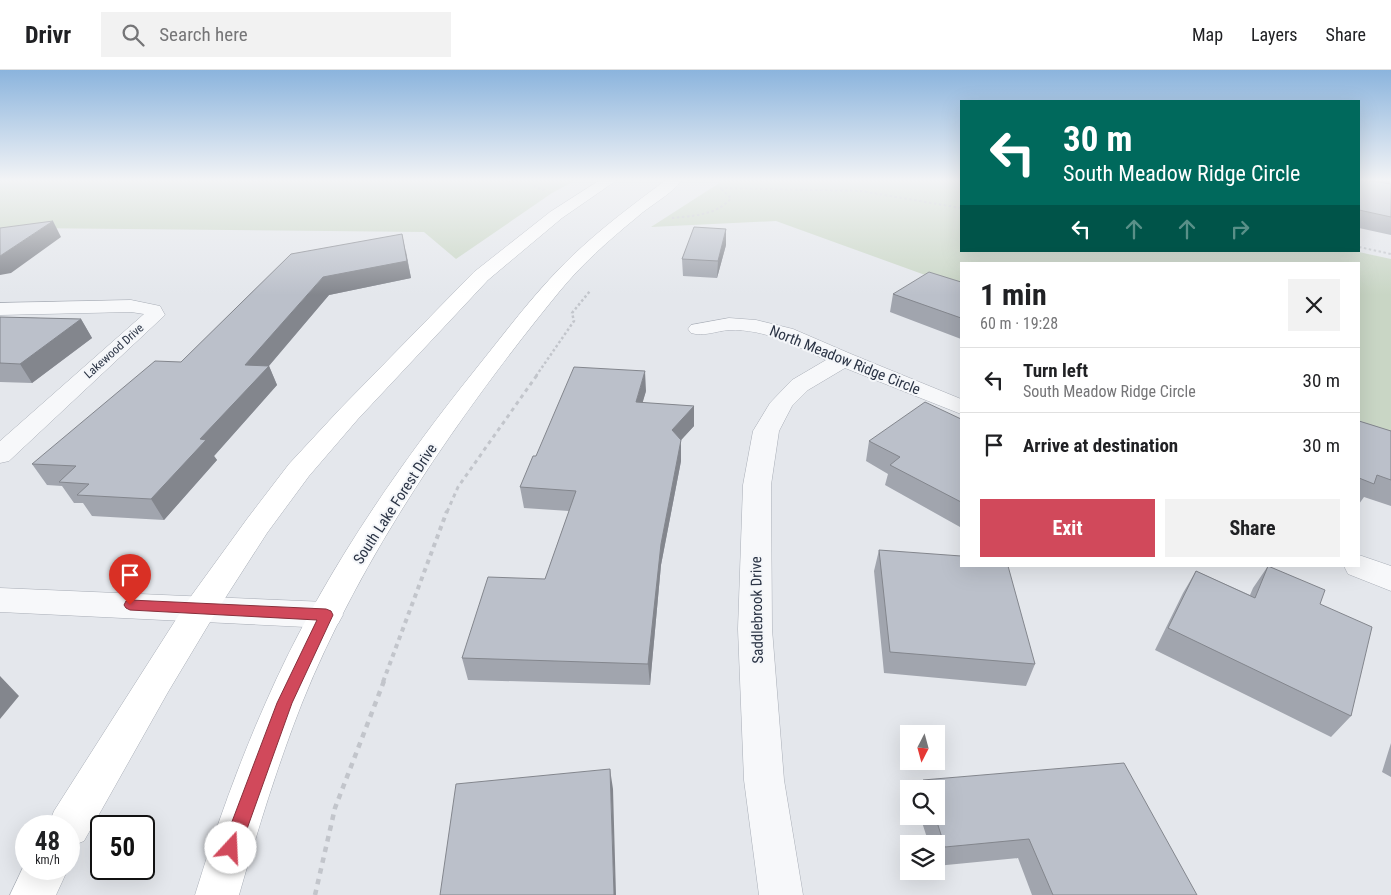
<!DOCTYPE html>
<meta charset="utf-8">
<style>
:root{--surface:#fff;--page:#f2f2f2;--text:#202124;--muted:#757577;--line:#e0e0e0;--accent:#d1495b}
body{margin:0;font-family:"Roboto Condensed",sans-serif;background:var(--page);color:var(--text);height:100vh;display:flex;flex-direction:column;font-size:19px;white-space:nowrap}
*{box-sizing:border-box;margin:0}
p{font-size:16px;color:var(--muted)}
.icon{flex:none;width:28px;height:28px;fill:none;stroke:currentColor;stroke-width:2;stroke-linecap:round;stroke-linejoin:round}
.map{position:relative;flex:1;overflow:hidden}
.side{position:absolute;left:960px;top:192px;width:400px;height:305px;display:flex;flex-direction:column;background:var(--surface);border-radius:0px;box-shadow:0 5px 20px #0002}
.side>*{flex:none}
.top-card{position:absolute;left:960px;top:30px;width:400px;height:152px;border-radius:0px;box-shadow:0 5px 20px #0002;background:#00695c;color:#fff;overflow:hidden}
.needle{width:32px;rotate:186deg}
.fabs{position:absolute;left:900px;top:655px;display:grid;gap:10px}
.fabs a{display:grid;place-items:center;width:45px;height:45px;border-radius:0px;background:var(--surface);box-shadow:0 5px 20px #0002;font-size:25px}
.speed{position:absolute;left:15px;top:745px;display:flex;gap:10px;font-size:25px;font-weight:700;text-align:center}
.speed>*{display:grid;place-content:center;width:65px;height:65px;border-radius:50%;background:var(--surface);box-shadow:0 5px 20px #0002;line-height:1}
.speed small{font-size:12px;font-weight:400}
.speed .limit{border:2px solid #111;border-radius:8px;background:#fff;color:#111}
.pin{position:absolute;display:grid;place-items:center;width:42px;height:42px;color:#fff;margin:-51px -21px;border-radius:50% 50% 50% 0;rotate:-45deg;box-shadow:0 0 5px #0007}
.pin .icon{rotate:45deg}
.me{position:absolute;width:55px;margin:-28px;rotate:20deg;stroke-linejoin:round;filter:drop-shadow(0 0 4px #0008)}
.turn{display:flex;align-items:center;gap:18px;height:105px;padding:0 20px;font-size:22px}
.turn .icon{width:65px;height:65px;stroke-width:2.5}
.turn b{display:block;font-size:35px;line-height:42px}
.lanes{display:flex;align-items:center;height:48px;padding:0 20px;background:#0003;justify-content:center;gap:25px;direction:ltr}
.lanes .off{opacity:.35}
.round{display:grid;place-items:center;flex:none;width:52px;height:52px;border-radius:0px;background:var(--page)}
.headline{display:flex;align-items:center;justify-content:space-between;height:85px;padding:0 20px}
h1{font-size:30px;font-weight:700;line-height:38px}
.cta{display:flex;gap:10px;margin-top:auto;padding:10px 20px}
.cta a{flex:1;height:58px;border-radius:0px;background:var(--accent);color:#fff;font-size:20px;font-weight:700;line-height:58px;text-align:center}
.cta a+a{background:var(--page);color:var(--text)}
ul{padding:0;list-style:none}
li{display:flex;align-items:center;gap:15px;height:65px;padding:0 20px;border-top:1px solid var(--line)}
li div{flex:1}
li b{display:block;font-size:19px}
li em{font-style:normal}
header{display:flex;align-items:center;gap:30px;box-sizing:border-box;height:70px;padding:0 25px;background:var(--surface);border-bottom:1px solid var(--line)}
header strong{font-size:24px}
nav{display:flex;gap:28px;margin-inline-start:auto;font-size:18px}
.search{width:350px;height:45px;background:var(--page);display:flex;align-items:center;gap:12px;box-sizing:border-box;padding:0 18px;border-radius:0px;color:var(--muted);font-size:19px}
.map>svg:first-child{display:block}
</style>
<header>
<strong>Drivr</strong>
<div class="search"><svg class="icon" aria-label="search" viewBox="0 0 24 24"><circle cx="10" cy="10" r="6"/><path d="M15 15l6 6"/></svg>Search here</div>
<nav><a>Map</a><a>Layers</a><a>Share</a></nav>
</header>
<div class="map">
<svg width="1391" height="825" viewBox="0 0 1391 825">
<rect width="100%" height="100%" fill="#e4e7ec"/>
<path fill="#c9d6c5" d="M 0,110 L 576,110 L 552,123 L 456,189 L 424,162 L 26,158 L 0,162 Z
M 724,110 L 961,110 L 961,181 L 1354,181 L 1391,189 L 1391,373 L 1359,361 L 1359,194 L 961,194 L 961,218 L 776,151 L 651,157 Z"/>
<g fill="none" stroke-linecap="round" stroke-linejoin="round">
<defs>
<path id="minor" d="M 131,230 L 160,236 L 165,245 L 9,391 L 0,393 L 0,371 L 144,244 L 131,242 L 0,245 L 0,233 Z
M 729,248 L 756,250 L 793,259 L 851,284 L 961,329 L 961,344 L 845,298 L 808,320 L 792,336 L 779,361 L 771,415 L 772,559 L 784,710 L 803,825 L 759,825 L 744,710 L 738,559 L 743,415 L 753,361 L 770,333 L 792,310 L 826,290 C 795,275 765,259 729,260 C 716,261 704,267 691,263 L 688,259 L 691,255 Z
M 1359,485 L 1391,496 L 1391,521 L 1348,504 L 1344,496 L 1359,496 Z
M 0,518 L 326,532 L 338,536 L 343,545 L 338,554 L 326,558 L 0,542 Z"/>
<path id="secondary" d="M 600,110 L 617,110 L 562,148 L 488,210 L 358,349 L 309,406 L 267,463 L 213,547 L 168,622 L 84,771 L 69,777 L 69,756 L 48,756 L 54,741 L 189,529 L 247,449 L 289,394 L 340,339 L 474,202 L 550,142 Z
M 666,110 L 682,110 C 671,125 650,135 636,148 C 609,170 581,195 559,222 C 460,343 360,488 302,633 C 278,694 257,762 239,825 L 195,825 C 215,760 238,695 266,632 C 318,513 394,401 475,300 C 504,264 532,226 565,193 C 596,162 631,136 666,110 Z
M 26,791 L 26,799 L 68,799 L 56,825 L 10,825 Z"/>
</defs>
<use href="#minor" stroke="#a9aeb7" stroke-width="1"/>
<use href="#secondary" stroke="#a9aeb7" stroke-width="1"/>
<path stroke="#c2c5cb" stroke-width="2" stroke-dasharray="2.5 2.5" stroke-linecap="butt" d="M 534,110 L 535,117 L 544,120
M 720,118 L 861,121 L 961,138
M 672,148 C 692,146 718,145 731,128 L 720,118
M 1359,177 L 1391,184"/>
<path stroke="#c2c5cb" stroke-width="2.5" stroke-dasharray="2.5 2.5" stroke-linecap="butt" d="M 536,306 L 574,251 L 572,243 L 590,221"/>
<path stroke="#c2c5cb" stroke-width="3" stroke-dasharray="4 4" stroke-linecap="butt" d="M 447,442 L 458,417 L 537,305"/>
<path stroke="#c2c5cb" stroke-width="4" stroke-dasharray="4.5 4.5" stroke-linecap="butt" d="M 383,612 L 447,441"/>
<path stroke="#c2c5cb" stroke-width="4.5" stroke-dasharray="5.5 5.5" stroke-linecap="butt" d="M 315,825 L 335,738 L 384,611"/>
<use href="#minor" fill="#f7f8fa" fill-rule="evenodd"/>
<use href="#secondary" fill="#fff" fill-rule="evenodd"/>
</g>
<path fill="#a1a5ae" d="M 1359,110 L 1391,110 L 1391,165 L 1359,158 Z
M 726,175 L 717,208 L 683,206 L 682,189 Z
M 406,181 L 411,208 L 329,225 L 269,296 L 277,315 L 214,386 L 217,390 L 164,450 L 92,446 L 83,433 L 74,433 L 62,416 L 47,415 L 32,394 L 181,292 Z
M 961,212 L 961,269 L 890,242 L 893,224 Z
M 0,247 L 81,249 L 92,268 L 32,313 L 0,312 Z
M 646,321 L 642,333 L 694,336 L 694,356 L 681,370 L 681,391 L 661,495 L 650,615 L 468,610 L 462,588 L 545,509 L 569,441 L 524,438 L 520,417 Z
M 961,349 L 961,456 L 960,457 L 885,415 L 888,404 L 866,391 L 869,371 Z
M 1359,351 L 1391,361 L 1391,436 L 1364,427 L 1359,434 Z
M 879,480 L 1035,594 L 1026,616 L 884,603 L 874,501 Z
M 1268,496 L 1320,534 L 1351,646 L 1331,667 L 1155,580 L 1183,523 L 1196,501 L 1250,525 L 1253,518 Z
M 1391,673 L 1391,707 L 1382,702 Z
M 923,710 L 1197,825 L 1032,825 L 1018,788 L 936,796 L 936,774 L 929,774 L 920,746 L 936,746 L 936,719 L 920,719 Z"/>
<path fill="#83868d" d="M 53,151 L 61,167 L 11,203 L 0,205 L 0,186 Z
M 726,159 L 726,175 L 717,208 L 718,191 Z
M 402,164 L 411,208 L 329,225 L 267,298 L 269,296 L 277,315 L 214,386 L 217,390 L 164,450 L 151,429 L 245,295 L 323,207 Z
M 81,249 L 92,268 L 32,313 L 20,294 Z
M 645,301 L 646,321 L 637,352 L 636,332 Z
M 694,336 L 694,356 L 672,380 L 672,360 Z
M 681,370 L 681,391 L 661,495 L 650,615 L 648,594 L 661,474 Z
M 0,606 L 19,626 L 0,649 Z
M 610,699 L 613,719 L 616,825 L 614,825 Z"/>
<path fill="#bbc0ca" stroke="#83868d" d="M 1359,110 L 1367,110 L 1391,114 L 1391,147 L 1359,140 Z
M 53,151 L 0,186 L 0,158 Z
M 694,157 L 726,159 L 718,191 L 682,189 Z
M 402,164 L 407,191 L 323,207 L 245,295 L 269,296 L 200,369 L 206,370 L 151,429 L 77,425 L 89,414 L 59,412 L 76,396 L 32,394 L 155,291 L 181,292 L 291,184 Z
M 929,202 L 961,212 L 961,248 L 893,224 Z
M 0,247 L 81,249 L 20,294 L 0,293 Z
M 574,297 L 645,301 L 636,332 L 694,336 L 672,360 L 681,370 L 661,474 L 648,594 L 462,588 L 488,507 L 545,509 L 576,421 L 520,417 L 533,386 L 536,386 Z
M 925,332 L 961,349 L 961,432 L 890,395 L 900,387 L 869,371 Z
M 1359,351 L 1391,361 L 1391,410 L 1377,405 L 1374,414 L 1359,408 Z
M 879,480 L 961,486 L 961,496 L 1008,496 L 1035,594 L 890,582 Z
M 1268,496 L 1325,520 L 1320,534 L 1372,557 L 1351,646 L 1168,558 L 1196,501 L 1255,528 Z
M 1124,693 L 1197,825 L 1053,825 L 1029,769 L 945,777 L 935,746 L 936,746 L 936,719 L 926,719 L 923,710 Z
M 610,699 L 614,825 L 440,825 L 456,714 Z"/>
<linearGradient id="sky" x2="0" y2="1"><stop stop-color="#8bb4dd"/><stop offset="0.49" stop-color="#f3f4f6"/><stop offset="1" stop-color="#f3f4f6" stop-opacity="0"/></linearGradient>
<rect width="1391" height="225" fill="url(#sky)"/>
<path fill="#d1495b" stroke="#882f3b" d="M 130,530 L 326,539 L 331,541 L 333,545 L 292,633 L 238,784 L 231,787 L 225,784 L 222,778 L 277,633 L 317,550 L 130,540 L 126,538 L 124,535 L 126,531 Z"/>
<g text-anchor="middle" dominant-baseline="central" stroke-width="4" stroke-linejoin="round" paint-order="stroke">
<g font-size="12" fill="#2b3445" stroke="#f4f6f9">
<text transform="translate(114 281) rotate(-42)">Lakewood Drive</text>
</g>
<g font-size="15" fill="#2b3445" stroke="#f4f6f9">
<text transform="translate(845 290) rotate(22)">North Meadow Ridge Circle</text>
<text transform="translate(395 434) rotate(-57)">South Lake Forest Drive</text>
<text transform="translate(757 540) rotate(-91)">Saddlebrook Drive</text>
</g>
</g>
</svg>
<div class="fabs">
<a><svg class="needle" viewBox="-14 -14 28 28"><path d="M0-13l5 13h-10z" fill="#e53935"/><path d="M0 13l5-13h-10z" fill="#757577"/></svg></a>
<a><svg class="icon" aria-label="search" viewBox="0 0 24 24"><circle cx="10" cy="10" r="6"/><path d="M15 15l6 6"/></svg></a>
<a><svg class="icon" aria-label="layers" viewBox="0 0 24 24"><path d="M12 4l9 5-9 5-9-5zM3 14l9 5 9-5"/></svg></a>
</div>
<div class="speed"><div>48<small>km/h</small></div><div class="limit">50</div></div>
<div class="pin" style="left:130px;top:535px;background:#d93025"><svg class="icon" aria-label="arrive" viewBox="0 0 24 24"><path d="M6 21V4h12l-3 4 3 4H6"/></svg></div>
<svg class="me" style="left:231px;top:778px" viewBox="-20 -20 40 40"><circle r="19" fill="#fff"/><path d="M0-13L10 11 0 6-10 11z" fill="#d1495b"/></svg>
<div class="top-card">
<div class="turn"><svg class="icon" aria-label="left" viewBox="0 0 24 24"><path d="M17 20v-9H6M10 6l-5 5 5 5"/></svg><div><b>30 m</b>South Meadow Ridge Circle</div></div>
<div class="lanes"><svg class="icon" aria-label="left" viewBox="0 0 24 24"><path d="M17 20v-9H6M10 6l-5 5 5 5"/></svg><svg class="icon off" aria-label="ahead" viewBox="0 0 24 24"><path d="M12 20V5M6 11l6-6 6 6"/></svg><svg class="icon off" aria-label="ahead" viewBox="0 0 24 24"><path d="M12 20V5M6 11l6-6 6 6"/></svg><svg class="icon off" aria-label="right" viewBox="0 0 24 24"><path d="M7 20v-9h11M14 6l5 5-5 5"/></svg></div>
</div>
<section class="side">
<div class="headline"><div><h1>1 min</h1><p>60 m · 19:28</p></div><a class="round"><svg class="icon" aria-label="close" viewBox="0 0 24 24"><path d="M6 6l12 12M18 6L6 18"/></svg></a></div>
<ul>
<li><svg class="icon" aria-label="left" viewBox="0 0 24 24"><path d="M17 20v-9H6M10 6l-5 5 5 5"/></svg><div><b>Turn left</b><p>South Meadow Ridge Circle</p></div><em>30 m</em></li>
<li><svg class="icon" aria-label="arrive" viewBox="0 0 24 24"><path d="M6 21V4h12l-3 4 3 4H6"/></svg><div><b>Arrive at destination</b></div><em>30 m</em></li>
</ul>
<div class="cta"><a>Exit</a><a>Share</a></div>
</section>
</div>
